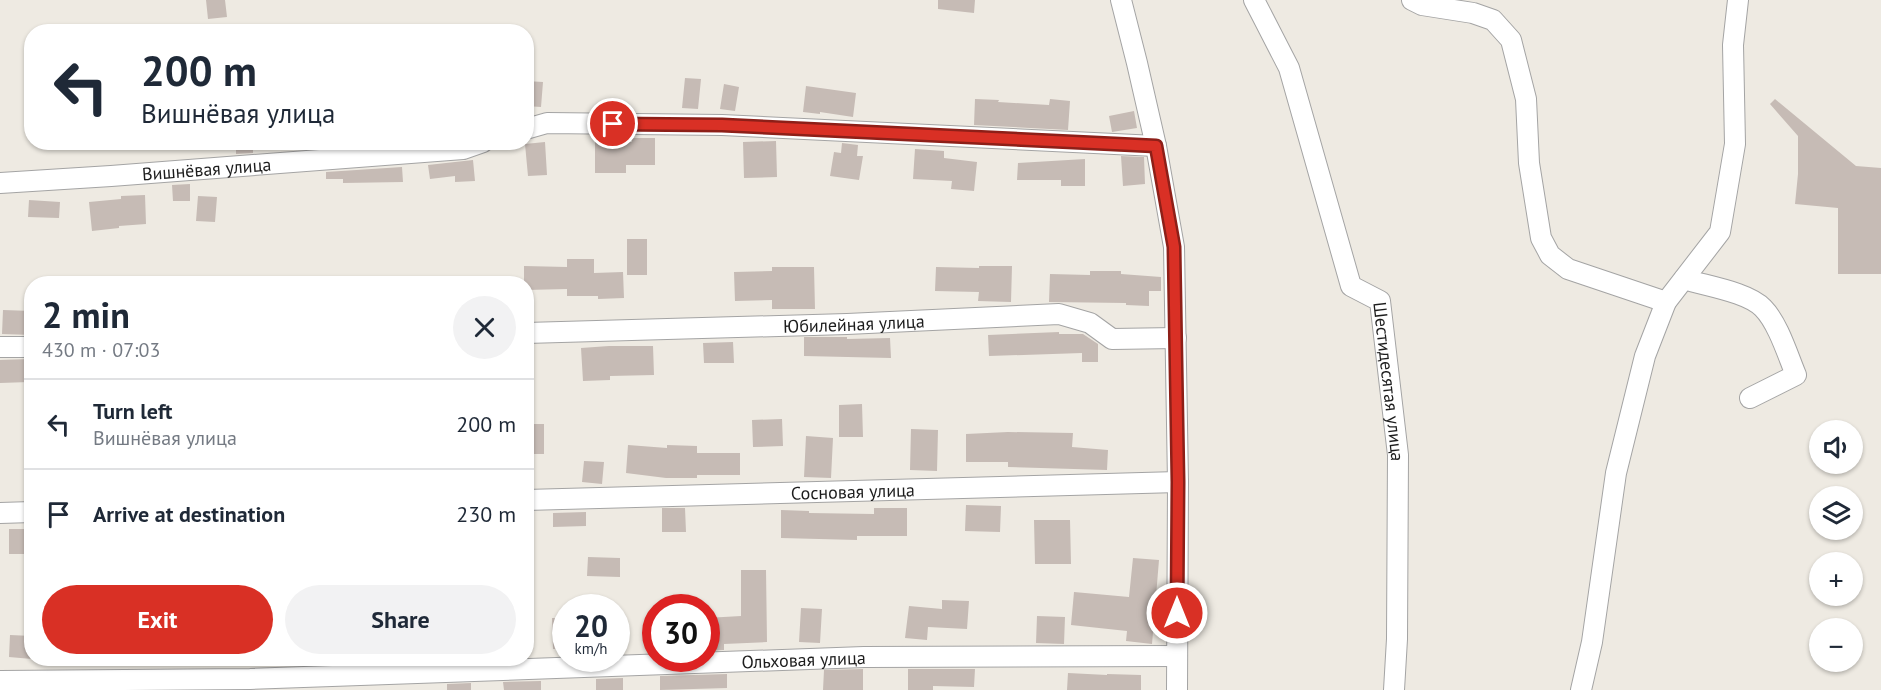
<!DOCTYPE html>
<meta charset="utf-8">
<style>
:root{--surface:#fff;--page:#f2f2f3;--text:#1f2937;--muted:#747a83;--line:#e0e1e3;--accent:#d93025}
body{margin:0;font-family:"PT Sans",sans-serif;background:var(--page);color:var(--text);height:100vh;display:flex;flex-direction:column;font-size:22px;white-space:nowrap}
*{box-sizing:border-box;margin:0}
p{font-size:20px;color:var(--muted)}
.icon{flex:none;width:33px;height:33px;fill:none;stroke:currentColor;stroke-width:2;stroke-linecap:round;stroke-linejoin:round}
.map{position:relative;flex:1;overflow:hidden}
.drawer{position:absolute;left:24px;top:276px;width:510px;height:390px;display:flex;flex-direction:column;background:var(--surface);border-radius:24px;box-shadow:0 2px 4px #0004}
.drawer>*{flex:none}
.hud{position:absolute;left:24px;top:24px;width:510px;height:126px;border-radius:24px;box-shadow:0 2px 4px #0004;background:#fff;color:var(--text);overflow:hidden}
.fabs{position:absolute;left:1809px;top:420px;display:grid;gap:12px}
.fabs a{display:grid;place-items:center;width:54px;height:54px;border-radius:50%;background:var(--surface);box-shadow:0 2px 4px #0004;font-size:30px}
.speed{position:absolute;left:552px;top:594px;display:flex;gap:12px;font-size:30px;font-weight:700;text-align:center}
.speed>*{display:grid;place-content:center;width:78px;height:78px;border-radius:50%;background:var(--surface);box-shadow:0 2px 4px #0004;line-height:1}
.speed small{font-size:15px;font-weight:400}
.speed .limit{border:9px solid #d22;background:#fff;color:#111}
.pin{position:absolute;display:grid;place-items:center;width:51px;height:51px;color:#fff;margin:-26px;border:3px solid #fff;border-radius:50%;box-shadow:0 2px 6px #0007}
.me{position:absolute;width:66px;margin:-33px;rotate:0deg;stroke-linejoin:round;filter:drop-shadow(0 0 4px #0008)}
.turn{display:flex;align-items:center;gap:21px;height:126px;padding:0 18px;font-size:27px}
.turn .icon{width:78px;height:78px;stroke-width:2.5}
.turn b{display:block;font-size:42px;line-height:51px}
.round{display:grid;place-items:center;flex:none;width:63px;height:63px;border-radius:32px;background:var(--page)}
.overview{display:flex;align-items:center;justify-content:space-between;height:102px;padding:0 18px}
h1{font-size:36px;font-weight:700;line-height:45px}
.button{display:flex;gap:12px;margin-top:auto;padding:12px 18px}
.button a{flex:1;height:69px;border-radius:36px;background:var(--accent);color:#fff;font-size:24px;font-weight:700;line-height:69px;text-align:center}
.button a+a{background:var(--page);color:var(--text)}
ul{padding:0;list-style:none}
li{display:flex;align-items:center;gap:18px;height:90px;padding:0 18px;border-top:2px solid var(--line)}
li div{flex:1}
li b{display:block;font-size:22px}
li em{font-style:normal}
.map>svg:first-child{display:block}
</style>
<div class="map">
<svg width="1881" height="690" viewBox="0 0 1881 690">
<rect width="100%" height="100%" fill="#eeeae2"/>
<path fill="#c6bbb5" d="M 206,0 L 225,0 L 227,17 L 208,19 Z
M 938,0 L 975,0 L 974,13 L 938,9 Z
M 685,78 L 701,79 L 698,109 L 682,108 Z
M 526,81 L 543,82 L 541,107 L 526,106 Z
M 724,84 L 739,87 L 735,111 L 720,109 Z
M 806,86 L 856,93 L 853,117 L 820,112 L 820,114 L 803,112 Z
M 975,99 L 999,100 L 998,102 L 1049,105 L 1050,99 L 1070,101 L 1068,130 L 974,125 Z
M 1775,99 L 1856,166 L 1881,168 L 1881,274 L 1838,274 L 1838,208 L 1795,204 L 1798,174 L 1798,136 L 1770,104 Z
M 1134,111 L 1137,128 L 1112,132 L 1109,116 Z
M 632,138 L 655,138 L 655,165 L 626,165 L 626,173 L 595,173 L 595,142 L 632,142 Z
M 776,141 L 777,177 L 744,178 L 743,142 Z
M 236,142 L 253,142 L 253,153 L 236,154 Z
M 325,142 L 361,142 L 361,145 L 325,148 Z
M 545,142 L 547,175 L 528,176 L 525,144 Z
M 842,143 L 858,145 L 857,156 L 863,156 L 859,180 L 830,176 L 834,152 L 841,153 Z
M 915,149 L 944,151 L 944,158 L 977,162 L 974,191 L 951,189 L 952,181 L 913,179 Z
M 1121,156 L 1144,157 L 1145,184 L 1123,186 Z
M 1085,159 L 1085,186 L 1061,186 L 1061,180 L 1017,180 L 1018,163 Z
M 473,160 L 475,181 L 455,182 L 455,176 L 430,179 L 428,165 Z
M 402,167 L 403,182 L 343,183 L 343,179 L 326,179 L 326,172 Z
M 190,184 L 190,201 L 173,201 L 172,185 Z
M 145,195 L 146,224 L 119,226 L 119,228 L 92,231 L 89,202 L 121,199 L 121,196 Z
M 198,196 L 217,197 L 215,222 L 196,221 Z
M 29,200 L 60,202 L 59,218 L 28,217 Z
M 627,239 L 647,239 L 647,275 L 627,275 Z
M 567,259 L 594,259 L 594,273 L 623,272 L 624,298 L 598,299 L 598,296 L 567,296 L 567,289 L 526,290 L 526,284 L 524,284 L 524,266 L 567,267 Z
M 979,266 L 1012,266 L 1011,302 L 978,301 L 979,292 L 935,291 L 936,267 L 979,268 Z
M 772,267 L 814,267 L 815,309 L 772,309 L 772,300 L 735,301 L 734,272 L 772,271 Z
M 1090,271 L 1121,271 L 1121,274 L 1161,277 L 1161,291 L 1149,291 L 1149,306 L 1126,305 L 1126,303 L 1049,302 L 1050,274 L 1090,275 Z
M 3,310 L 32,311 L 32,335 L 2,334 Z
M 1059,332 L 1059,334 L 1083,334 L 1098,344 L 1098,362 L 1082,362 L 1082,353 L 989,356 L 988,335 Z
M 804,337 L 847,337 L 847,339 L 890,338 L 891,358 L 804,356 Z
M 733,342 L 734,363 L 704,363 L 703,343 Z
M 609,346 L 653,346 L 654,375 L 610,376 L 610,380 L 583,381 L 581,348 Z
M 29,359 L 29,382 L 0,383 L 0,360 Z
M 862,404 L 863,437 L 839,437 L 839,405 Z
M 782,419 L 783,446 L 753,447 L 752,420 Z
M 526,424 L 544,424 L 544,454 L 526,454 Z
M 911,429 L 938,430 L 937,471 L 910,470 Z
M 1008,432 L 1073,433 L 1072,447 L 1108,450 L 1107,470 L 1008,467 L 1008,462 L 966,462 L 966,434 Z
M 806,436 L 833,438 L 831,478 L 804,477 Z
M 628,445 L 667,448 L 667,445 L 697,446 L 697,453 L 740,453 L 740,475 L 697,475 L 697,478 L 666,478 L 626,473 Z
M 584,461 L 604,462 L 602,484 L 582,482 Z
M 966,505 L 1001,506 L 1000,532 L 965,531 Z
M 662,508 L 685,508 L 686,532 L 662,532 Z
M 874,508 L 907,508 L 907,536 L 857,536 L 857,540 L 781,538 L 781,510 L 809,511 L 809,513 L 874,514 Z
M 586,512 L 586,526 L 553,527 L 553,513 Z
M 1034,520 L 1070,520 L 1071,564 L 1035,564 Z
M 9,529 L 32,529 L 32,554 L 9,554 Z
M 588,557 L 620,558 L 620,577 L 587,576 Z
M 1133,558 L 1159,560 L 1152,644 L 1126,641 L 1127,631 L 1071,625 L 1074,592 L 1129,597 Z
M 741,570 L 766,570 L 767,642 L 724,644 L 724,650 L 706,651 L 706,618 L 741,616 Z
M 942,600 L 969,601 L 967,629 L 928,627 L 927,640 L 905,638 L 909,606 L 942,609 Z
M 801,608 L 822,609 L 820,643 L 799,642 Z
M 1037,616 L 1065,617 L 1064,644 L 1036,643 Z
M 552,618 L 566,618 L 566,648 L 553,649 Z
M 10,635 L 32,636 L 32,659 L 9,657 Z
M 863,669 L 863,690 L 823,690 L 824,670 Z
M 908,669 L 975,669 L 974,687 L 933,686 L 933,690 L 908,690 Z
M 1068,673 L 1107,675 L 1107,674 L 1141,675 L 1141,690 L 1067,690 Z
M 727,674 L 727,688 L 660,690 L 660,676 Z
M 623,678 L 623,690 L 596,690 L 596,679 Z
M 541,681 L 541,690 L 504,690 L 503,682 Z
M 471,683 L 471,690 L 447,690 L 447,684 Z"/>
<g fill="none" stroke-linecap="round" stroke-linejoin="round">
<defs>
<g id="minor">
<path d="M 1121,0 L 1137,63 L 1156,146 L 1174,247 L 1178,482 L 1177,690"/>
<path id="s1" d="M 1254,0 L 1289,68 L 1351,286 L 1380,301 L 1398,455 L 1397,639 L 1394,690"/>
<path d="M 1412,0 L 1422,5 L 1473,13 L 1493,20 L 1511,40 L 1526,99 L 1529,163 L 1541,238 L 1550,255 L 1568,269 L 1666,302"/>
<path d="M 526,129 L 547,123 L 722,125 L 1156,146"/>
<path id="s2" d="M 0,183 L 111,176 L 463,149 L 483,142"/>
<path d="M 1684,279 C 1706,286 1748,292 1763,308 C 1778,323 1788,356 1796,375 L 1750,398"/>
<path id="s3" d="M 526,333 L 847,324 L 1059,314 L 1090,323 L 1112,339 L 1176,338"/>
<path d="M 0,347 L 32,347"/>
<path id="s4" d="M 526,500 L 1178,482"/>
<path d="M 0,513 L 32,512"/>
<path id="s5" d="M 0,681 L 250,679 L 864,657 L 1177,656"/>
<path d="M 1581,690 L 1592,642 L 1616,473 L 1645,356 L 1666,302 L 1720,232 L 1735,144 L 1733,45 L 1738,0"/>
</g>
</defs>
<use href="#minor" stroke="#a4a4a4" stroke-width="22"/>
<use href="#minor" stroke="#fff" stroke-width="20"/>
</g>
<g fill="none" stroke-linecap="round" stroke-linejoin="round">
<defs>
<path id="route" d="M 613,124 L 722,125 L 1156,146 L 1174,247 L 1178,482 L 1177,613"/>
</defs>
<use href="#route" stroke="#8d1f18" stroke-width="15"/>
<use href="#route" stroke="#d93025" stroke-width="10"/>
</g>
<g text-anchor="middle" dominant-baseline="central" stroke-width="4.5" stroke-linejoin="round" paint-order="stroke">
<g font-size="18" fill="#1d1d1d" stroke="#fff">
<text stroke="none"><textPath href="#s2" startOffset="207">Вишнёвая улица</textPath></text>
<text stroke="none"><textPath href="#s3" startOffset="328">Юбилейная улица</textPath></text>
<text stroke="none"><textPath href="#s1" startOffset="417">Шестидесятая улица</textPath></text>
<text stroke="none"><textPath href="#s4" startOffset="327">Сосновая улица</textPath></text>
<text stroke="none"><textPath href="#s5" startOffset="804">Ольховая улица</textPath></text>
</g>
</g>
</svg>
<div class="fabs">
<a><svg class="icon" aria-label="sound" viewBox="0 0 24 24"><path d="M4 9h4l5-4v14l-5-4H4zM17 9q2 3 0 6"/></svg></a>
<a><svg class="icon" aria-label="layers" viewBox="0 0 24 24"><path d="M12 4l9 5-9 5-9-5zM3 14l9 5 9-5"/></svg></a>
<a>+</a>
<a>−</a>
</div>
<div class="speed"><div>20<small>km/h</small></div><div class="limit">30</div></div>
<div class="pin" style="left:613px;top:124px;background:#d93025"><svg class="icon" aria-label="arrive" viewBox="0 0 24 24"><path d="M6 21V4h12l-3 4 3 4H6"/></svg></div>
<svg class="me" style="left:1177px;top:613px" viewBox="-20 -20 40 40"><circle r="17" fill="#d93025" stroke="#fff" stroke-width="3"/><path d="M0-11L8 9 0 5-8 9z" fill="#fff"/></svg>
<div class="hud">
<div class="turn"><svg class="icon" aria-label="left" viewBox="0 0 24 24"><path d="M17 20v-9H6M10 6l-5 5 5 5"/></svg><div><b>200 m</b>Вишнёвая улица</div></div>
</div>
<section class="drawer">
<div class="overview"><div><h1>2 min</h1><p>430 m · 07:03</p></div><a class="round"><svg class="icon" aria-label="close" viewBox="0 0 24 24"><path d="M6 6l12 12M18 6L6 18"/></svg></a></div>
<ul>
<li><svg class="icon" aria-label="left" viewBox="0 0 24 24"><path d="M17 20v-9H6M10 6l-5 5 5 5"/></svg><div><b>Turn left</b><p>Вишнёвая улица</p></div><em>200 m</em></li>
<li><svg class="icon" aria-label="arrive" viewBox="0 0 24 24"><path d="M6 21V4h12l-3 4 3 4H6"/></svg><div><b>Arrive at destination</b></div><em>230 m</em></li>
</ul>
<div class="button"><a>Exit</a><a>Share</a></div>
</section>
</div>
